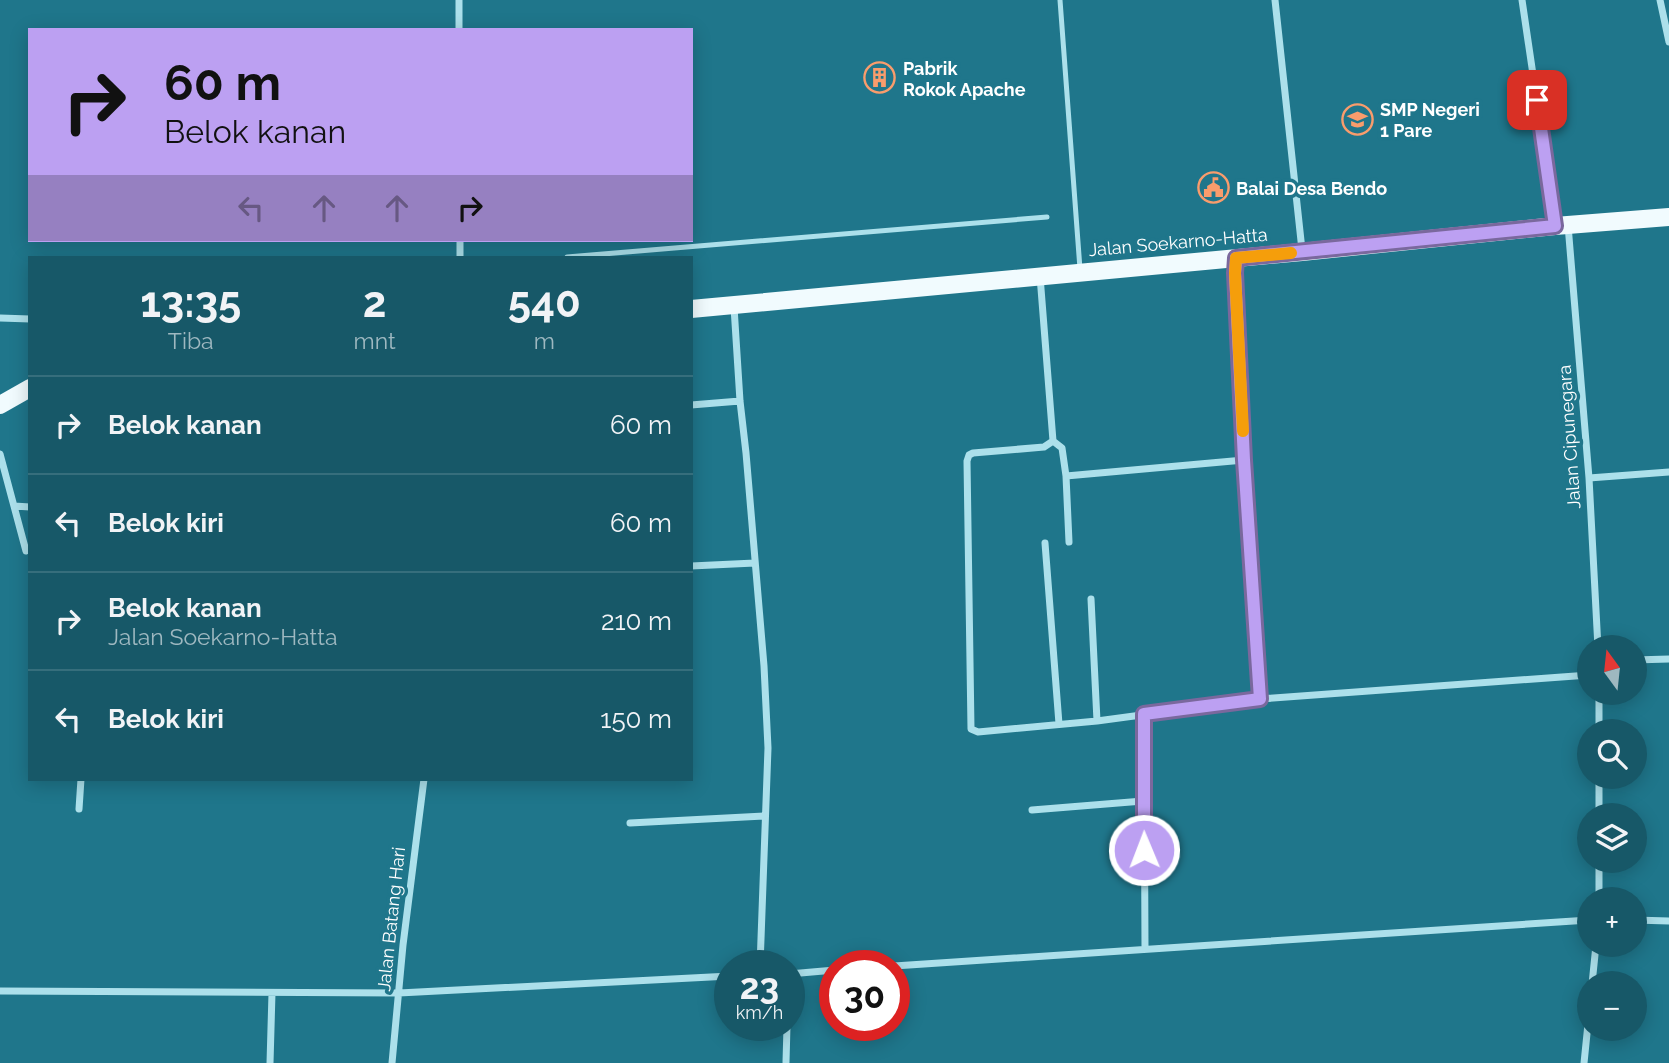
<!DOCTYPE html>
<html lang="id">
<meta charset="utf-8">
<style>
:root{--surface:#175868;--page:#246171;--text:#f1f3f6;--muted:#9eb8c0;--line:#366e7c}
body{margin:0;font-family:Raleway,sans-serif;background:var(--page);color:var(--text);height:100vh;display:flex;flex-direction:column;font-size:26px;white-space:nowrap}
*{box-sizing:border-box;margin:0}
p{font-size:23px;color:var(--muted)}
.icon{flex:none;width:38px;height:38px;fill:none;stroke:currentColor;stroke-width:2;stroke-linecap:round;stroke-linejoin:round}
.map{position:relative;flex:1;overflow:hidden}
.side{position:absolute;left:28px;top:256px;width:665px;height:525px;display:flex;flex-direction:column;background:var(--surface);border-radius:0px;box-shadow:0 4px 18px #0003}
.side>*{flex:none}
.hud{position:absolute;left:28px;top:28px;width:665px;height:214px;border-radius:0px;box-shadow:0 4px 18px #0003;background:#bca0f2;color:#111;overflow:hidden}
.needle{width:46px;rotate:345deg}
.tools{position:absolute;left:1577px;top:635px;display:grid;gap:14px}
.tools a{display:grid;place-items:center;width:70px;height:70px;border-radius:50%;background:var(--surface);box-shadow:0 4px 18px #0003;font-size:35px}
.speed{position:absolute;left:714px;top:950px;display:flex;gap:14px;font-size:35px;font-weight:700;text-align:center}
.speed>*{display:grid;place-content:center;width:91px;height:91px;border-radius:50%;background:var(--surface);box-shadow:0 4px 18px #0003;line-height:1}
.speed small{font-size:18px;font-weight:400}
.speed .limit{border:10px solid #d22;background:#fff;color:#111}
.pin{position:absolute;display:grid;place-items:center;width:60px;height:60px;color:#fff;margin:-30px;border-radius:14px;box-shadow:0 4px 10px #0006}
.me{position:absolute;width:77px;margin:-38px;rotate:359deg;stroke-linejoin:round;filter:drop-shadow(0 0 5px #0008)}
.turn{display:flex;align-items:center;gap:24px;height:147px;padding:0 21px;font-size:32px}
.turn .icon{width:91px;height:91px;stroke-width:2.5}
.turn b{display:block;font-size:49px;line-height:60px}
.lanes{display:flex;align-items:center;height:66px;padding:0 21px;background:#0003;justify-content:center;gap:35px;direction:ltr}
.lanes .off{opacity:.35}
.eta{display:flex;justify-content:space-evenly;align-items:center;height:119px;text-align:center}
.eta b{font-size:42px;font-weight:700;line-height:49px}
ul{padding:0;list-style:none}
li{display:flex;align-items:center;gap:21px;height:98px;padding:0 21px;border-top:2px solid var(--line)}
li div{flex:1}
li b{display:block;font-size:26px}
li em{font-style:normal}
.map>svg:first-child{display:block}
</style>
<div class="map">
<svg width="1669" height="1063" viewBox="0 0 1669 1063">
<rect width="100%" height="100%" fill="#1f768b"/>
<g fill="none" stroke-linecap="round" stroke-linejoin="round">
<path stroke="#ace0eb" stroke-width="5" d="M 1060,0 L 1080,269
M 567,257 L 1047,217"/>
<path stroke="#ace0eb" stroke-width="7" d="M 459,0 L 459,30
M 1275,0 L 1302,250
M 1522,0 L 1555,224
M 1660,0 L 1669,42
M 1568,225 L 1589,478 L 1598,648
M 460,240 L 460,257
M 1236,259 L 1235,273 L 1244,460 L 1260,699
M 1040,276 L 1053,441 L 1044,447 L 973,453 L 969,455 L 967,461 L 971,729 L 978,732 L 1097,721 L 1260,699 L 1589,675
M 734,307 L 740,401 L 746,453 L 764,666 L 768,748 L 760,966
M 0,318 L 30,319
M 691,405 L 740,401
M 1053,441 L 1062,448 L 1066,476 L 1244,460
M 0,454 L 26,551
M 1066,476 L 1069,542
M 1589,478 L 1669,472
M 14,506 L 30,507
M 1045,543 L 1059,724
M 691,566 L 755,563
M 1091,599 L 1097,721
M 1634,660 L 1669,659
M 1144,714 L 1145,949
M 1599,732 L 1599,693
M 79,809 L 81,779
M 1032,810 L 1143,801
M 1599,816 L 1599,777
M 630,823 L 765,816
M 1599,900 L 1599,861
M 1634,920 L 1669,921
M 894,966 L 1589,920
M 789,974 L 835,970
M 1592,984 L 1596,945
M 0,991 L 399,993 L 730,976
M 786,1062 L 787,1026
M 270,1063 L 272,993
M 392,1063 L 403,945 L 424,779
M 1584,1063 L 1589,1014"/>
<path stroke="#f1fbfe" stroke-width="18" d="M 691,309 L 1302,252 L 1555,226 L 1669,217
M 0,405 L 30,388"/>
</g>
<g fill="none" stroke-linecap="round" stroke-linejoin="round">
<defs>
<path id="route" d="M 1144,850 L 1144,714 L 1260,699 L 1244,460 L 1235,273 L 1236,258 L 1555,226 L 1537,100"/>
</defs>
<use href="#route" stroke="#7a689d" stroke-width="18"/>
<use href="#route" stroke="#bca0f2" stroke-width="12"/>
<path stroke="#f59e0b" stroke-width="12" d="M 1243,431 L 1235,273 L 1236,258 L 1291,253"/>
</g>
<defs>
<symbol id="building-ring" viewBox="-11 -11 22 22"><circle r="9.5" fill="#1f768b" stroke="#f99c6c" stroke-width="1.5"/><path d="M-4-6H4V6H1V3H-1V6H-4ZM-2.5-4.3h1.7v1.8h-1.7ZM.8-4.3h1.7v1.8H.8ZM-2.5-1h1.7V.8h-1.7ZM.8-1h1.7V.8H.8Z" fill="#f99c6c"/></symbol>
<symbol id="school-ring" viewBox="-11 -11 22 22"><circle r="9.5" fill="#1f768b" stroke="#f99c6c" stroke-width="1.5"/><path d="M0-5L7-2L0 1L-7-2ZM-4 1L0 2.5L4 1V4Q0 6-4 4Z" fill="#f99c6c"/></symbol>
<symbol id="civic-ring" viewBox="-11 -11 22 22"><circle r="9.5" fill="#1f768b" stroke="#f99c6c" stroke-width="1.5"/><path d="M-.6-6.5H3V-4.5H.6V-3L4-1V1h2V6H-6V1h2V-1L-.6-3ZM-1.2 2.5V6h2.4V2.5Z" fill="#f99c6c"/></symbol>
</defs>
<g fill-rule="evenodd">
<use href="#building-ring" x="862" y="60" width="35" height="35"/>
<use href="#school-ring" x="1340" y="102" width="35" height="35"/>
<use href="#civic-ring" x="1196" y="170" width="35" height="35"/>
</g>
<g text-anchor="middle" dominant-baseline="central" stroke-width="7" stroke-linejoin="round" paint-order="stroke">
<g font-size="18" font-weight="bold" fill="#fff" stroke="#1f768b" text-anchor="start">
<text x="903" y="68">Pabrik<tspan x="903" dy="21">Rokok Apache</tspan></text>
<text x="1380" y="109">SMP Negeri<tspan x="1380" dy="21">1 Pare</tspan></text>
<text x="1236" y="188">Balai Desa Bendo</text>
</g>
<g font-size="18" fill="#fff" stroke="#1f768b">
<text transform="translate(1178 242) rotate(-5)">Jalan Soekarno-Hatta</text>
<text transform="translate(1569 437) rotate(-94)">Jalan Cipunegara</text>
<text transform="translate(391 919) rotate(-84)">Jalan Batang Hari</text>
</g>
</g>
</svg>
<div class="tools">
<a><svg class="needle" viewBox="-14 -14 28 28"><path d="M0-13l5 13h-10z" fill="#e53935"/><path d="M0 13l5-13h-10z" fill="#9eb8c0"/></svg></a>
<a><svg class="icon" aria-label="search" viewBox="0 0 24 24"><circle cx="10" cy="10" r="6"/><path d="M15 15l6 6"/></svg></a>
<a><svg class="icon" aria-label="layers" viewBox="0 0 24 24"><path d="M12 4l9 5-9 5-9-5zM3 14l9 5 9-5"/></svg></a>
<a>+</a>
<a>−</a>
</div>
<div class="speed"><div>23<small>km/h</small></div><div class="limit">30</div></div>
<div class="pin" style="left:1537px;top:100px;background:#d93025"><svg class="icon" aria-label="arrive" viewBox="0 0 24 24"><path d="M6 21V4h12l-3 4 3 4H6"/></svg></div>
<svg class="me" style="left:1144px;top:850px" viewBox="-20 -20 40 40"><circle r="17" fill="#bca0f2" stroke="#fff" stroke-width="3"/><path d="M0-11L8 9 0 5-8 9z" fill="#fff"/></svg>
<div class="hud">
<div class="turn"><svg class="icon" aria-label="right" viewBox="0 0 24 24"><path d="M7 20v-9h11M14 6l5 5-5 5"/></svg><div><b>60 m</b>Belok kanan</div></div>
<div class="lanes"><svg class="icon off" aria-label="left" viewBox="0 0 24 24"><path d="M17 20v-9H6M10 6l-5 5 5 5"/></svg><svg class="icon off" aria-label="ahead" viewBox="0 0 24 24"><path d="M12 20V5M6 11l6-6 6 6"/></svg><svg class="icon off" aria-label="ahead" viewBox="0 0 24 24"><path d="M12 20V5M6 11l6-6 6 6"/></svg><svg class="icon" aria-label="right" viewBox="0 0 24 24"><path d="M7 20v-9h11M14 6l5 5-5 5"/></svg></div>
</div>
<section class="side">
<div class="eta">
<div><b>13:35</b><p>Tiba</p></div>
<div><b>2</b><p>mnt</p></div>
<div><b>540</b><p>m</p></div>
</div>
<ul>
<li><svg class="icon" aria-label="right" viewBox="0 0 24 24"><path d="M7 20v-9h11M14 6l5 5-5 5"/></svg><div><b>Belok kanan</b></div><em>60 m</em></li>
<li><svg class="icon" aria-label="left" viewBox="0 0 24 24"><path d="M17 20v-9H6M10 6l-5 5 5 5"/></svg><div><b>Belok kiri</b></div><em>60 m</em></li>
<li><svg class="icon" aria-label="right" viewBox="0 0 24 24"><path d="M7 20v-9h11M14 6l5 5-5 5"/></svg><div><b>Belok kanan</b><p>Jalan Soekarno-Hatta</p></div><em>210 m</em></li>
<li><svg class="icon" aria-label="left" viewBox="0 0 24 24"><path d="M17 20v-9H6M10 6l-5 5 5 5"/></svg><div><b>Belok kiri</b></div><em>150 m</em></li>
</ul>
</section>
</div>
